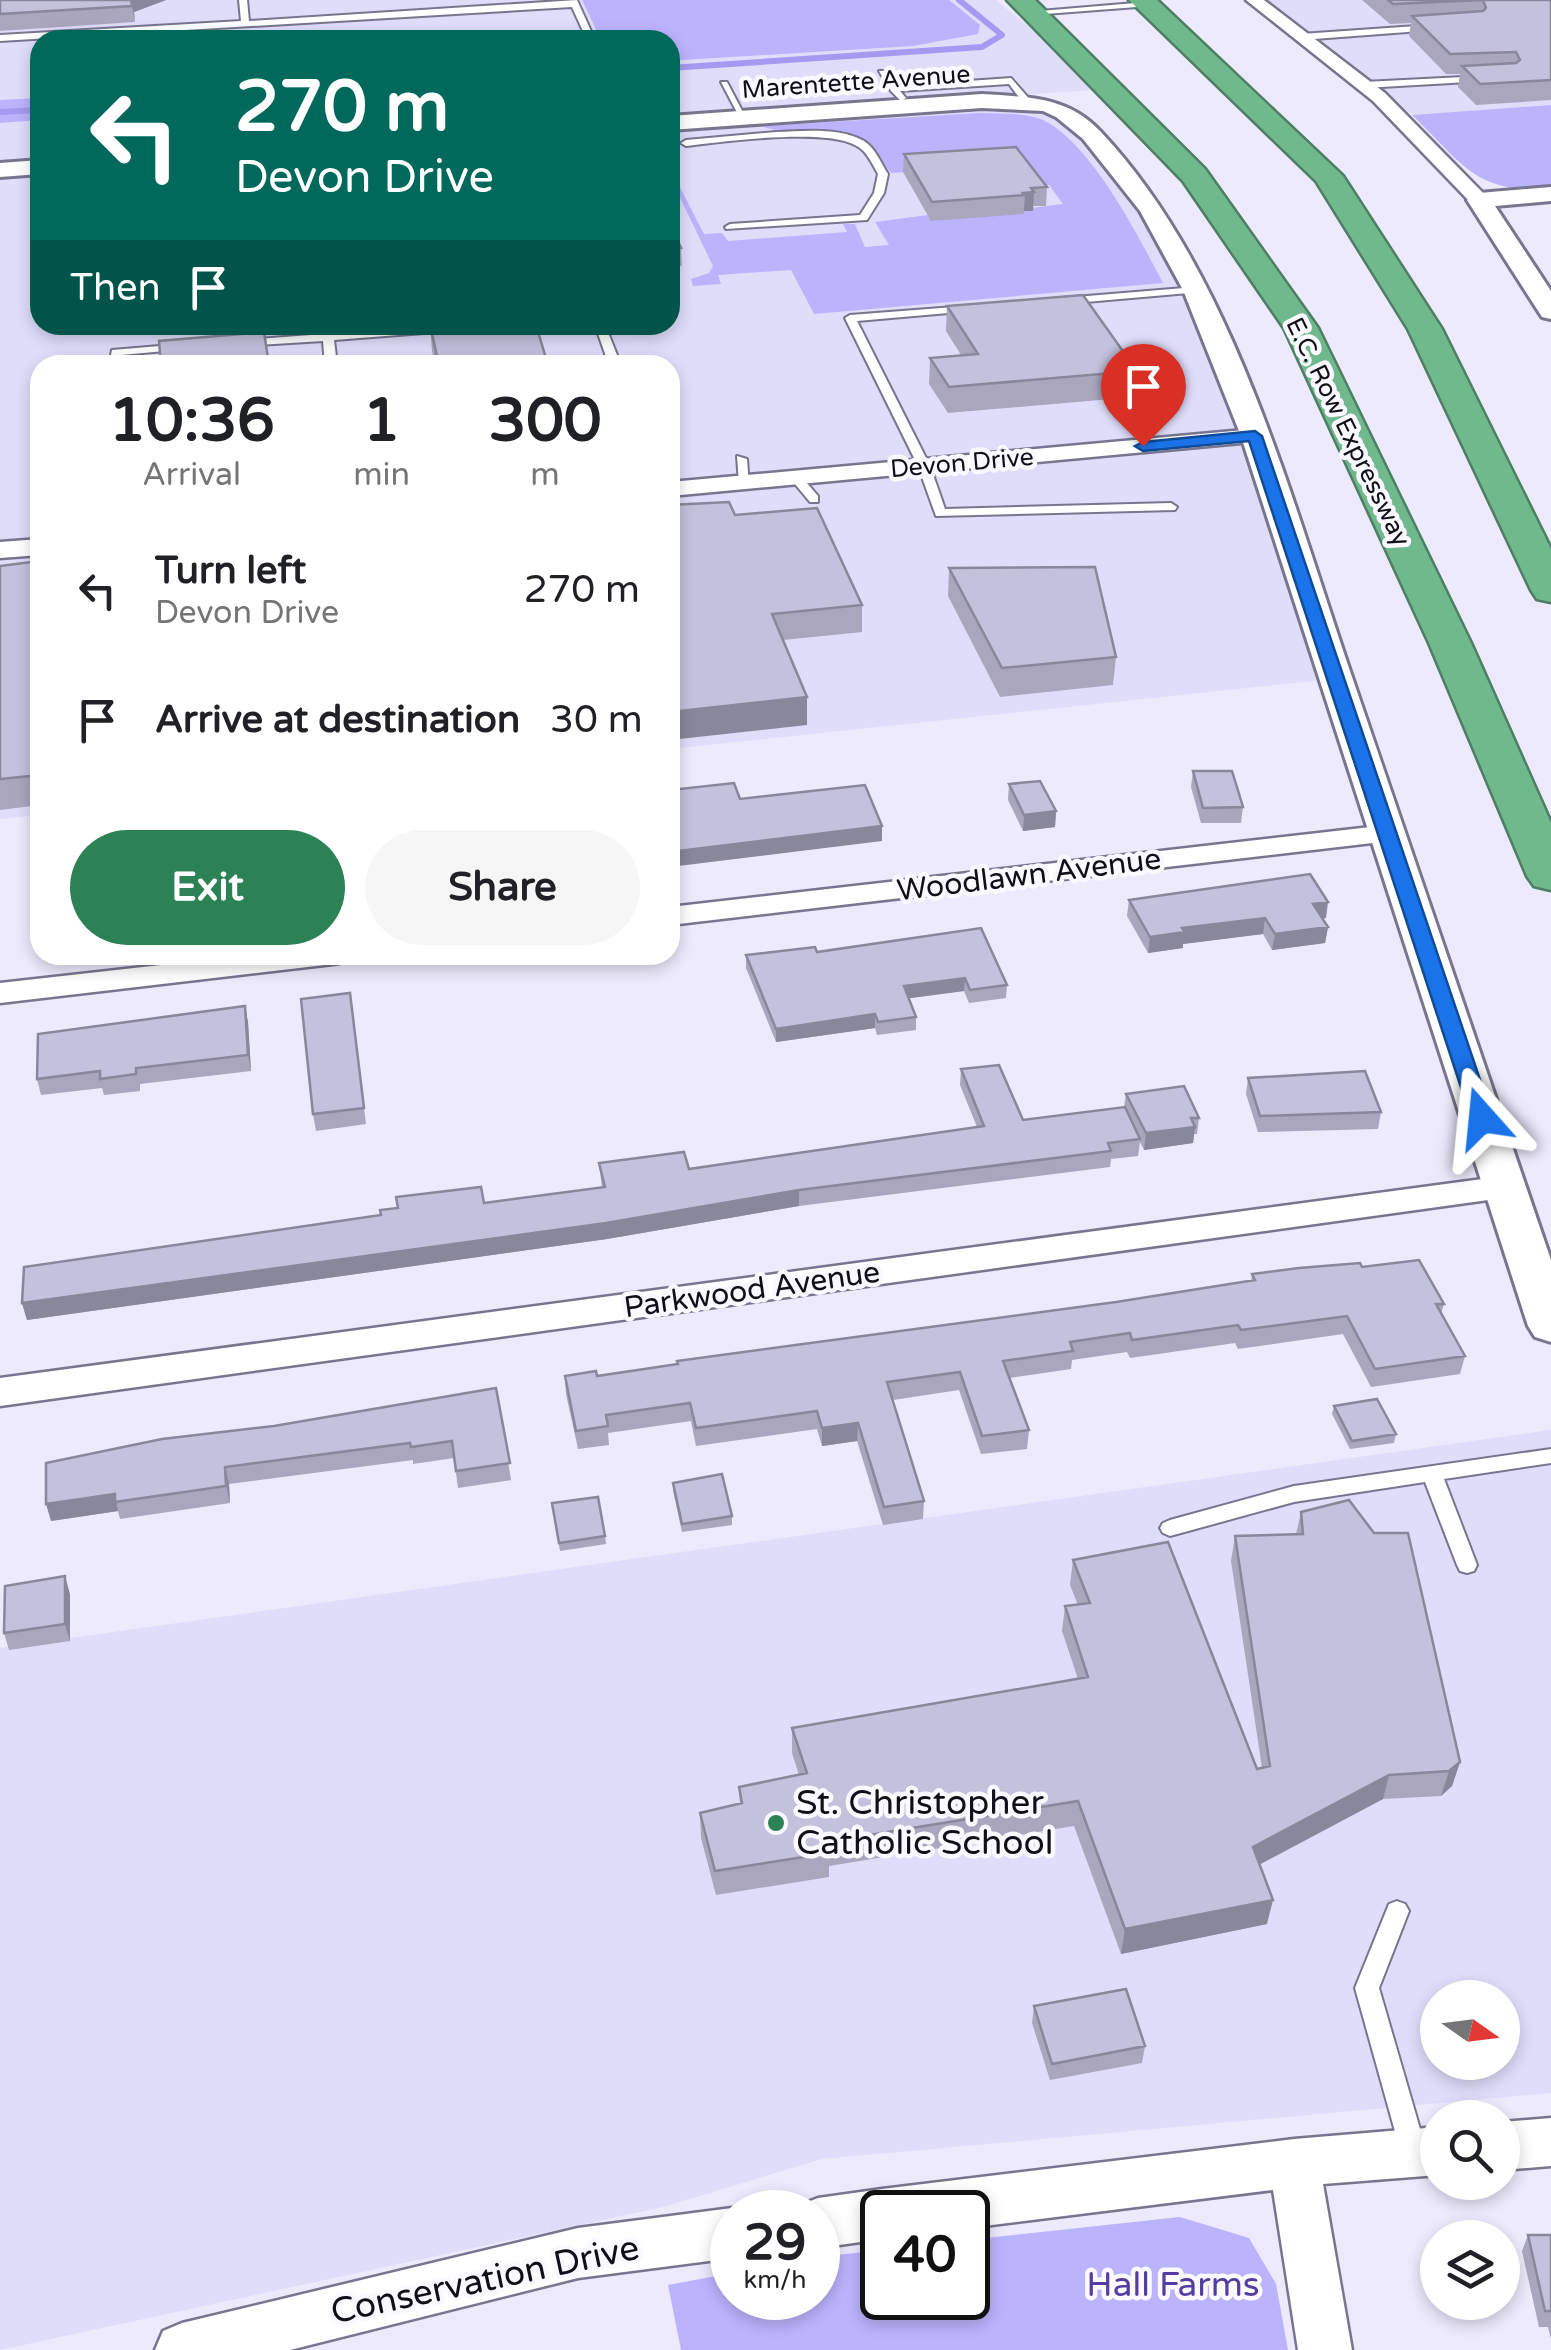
<!DOCTYPE html>
<style>
:root{--surface:#fff;--page:#f6f6f6;--text:#202124;--muted:#757577;--accent:#2d8255}
body{margin:0;font-family:"Varela Round",sans-serif;background:var(--page);color:var(--text);height:100vh;display:flex;flex-direction:column;font-size:38px;white-space:nowrap}
*{box-sizing:border-box;margin:0}
p{font-size:32px;color:var(--muted)}
.icon{flex:none;width:55px;height:55px;fill:none;stroke:currentColor;stroke-width:2;stroke-linecap:round;stroke-linejoin:round}
.map{position:relative;flex:1;overflow:hidden}
.drawer{position:absolute;left:30px;top:355px;width:650px;height:610px;display:flex;flex-direction:column;background:var(--surface);border-radius:30px;box-shadow:0 5px 15px #0003}
.drawer>*{flex:none}
.hud{position:absolute;left:30px;top:30px;width:650px;height:305px;border-radius:30px;box-shadow:0 5px 15px #0003;background:#00695c;color:#fff;overflow:hidden}
.needle{width:65px;rotate:104deg}
.controls{position:absolute;left:1420px;top:1980px;display:grid;gap:20px}
.controls a{display:grid;place-items:center;width:100px;height:100px;border-radius:50%;background:var(--surface);box-shadow:0 5px 15px #0003;font-size:50px}
.speed{position:absolute;left:710px;top:2190px;display:flex;gap:20px;font-size:50px;font-weight:700;text-align:center}
.speed>*{display:grid;place-content:center;width:130px;height:130px;border-radius:50%;background:var(--surface);box-shadow:0 5px 15px #0003;line-height:1}
.speed small{font-size:25px;font-weight:400}
.speed .limit{border:5px solid #111;border-radius:15px;background:#fff;color:#111}
.pin{position:absolute;display:grid;place-items:center;width:85px;height:85px;color:#fff;margin:-102px -42px;border-radius:50% 50% 50% 0;rotate:-45deg;box-shadow:0 0 10px #0007}
.pin .icon{rotate:45deg}
.me{position:absolute;width:110px;margin:-55px;rotate:342deg;stroke-linejoin:round;filter:drop-shadow(0 0 8px #0008)}
.turn{display:flex;align-items:center;gap:35px;height:210px;padding:0 40px;font-size:45px}
.turn .icon{width:130px;height:130px;stroke-width:2.5}
.turn b{display:block;font-size:70px;line-height:85px}
.then{display:flex;align-items:center;height:95px;padding:0 40px;background:#0003;gap:20px;font-size:38px}
.eta{display:flex;justify-content:space-evenly;align-items:center;height:170px;text-align:center}
.eta b{font-size:60px;font-weight:700;line-height:70px}
.cta{display:flex;gap:20px;margin-top:auto;padding:20px 40px}
.cta a{flex:1;height:115px;border-radius:60px;background:var(--accent);color:#fff;font-size:40px;font-weight:700;line-height:115px;text-align:center}
.cta a+a{background:var(--page);color:var(--text)}
ul{padding:0;list-style:none}
li{display:flex;align-items:center;gap:30px;height:130px;padding:0 40px}
li div{flex:1}
li b{display:block;font-size:38px}
li em{font-style:normal}
.map>svg:first-child{display:block}
</style>
<div class="map">
<svg width="1551" height="2350" viewBox="0 0 1551 2350">
<rect width="100%" height="100%" fill="#eceafc"/>
<path fill="#dfddfa" fill-rule="evenodd" d="M 0,0 L 996,0 L 1051,45 L 1093,90 L 670,119 L 670,40 L 40,40 L 40,163 L 0,165 Z
M 1267,0 L 1551,0 L 1551,105 L 1412,115 Z
M 999,104 L 1035,108 L 1066,119 L 1126,186 L 1175,263 L 1235,412 L 1322,680 L 670,749 L 670,365 L 40,365 L 40,815 L 0,819 L 0,173 L 40,171 L 40,325 L 670,325 L 670,126 Z
M 1551,1430 L 1551,2093 L 822,2159 L 663,2207 L 0,2350 L 0,1648 ZM 1438,1998 L 1502,1998 L 1502,2062 L 1438,2062 Z"/>
<path fill="#bcb3fd" d="M 582,0 L 949,0 L 980,25 L 978,34 L 913,46 L 682,60 L 670,58 L 670,40 L 601,40 Z
M 40,98 L 40,120 L 0,123 L 0,100 Z
M 1551,105 L 1551,189 C 1475,194 1463,164 1412,115 Z
M 980,113 C 1000,114 1024,112 1043,120 C 1092,144 1138,236 1163,283 L 814,314 L 791,270 L 718,275 L 721,284 L 693,286 L 691,279 L 709,273 L 713,266 L 670,177 L 670,168 L 704,234 L 722,233 L 728,241 L 847,232 L 843,224 L 855,224 L 865,247 L 889,245 L 875,222 L 928,215 L 932,221 L 1063,204 L 1049,185 L 1031,186 L 1014,165 L 891,173 C 842,102 824,146 760,126 Z
M 1180,2217 L 1249,2238 L 1276,2284 L 1288,2350 L 681,2350 L 668,2285 L 732,2273 L 732,2298 L 818,2298 L 818,2257 L 882,2250 L 882,2298 L 968,2298 L 968,2240 Z"/>
<g fill="none" stroke-linecap="round" stroke-linejoin="round">
<path stroke="#a699f2" stroke-width="6" d="M 670,68 L 982,47 L 1002,35 L 959,0
M 0,112 L 40,110"/>
<defs>
<path id="service" d="M 239,0 L 247,0 L 249,21 L 577,0 L 595,40 L 587,40 L 572,7 L 0,41 L 0,35 L 241,21 Z
M 1147,2 L 1150,6 L 1032,15 L 1028,12 Z
M 1431,25 L 1434,30 L 1301,40 L 1297,37 L 1301,34 Z
M 879,71 L 885,71 L 897,86 L 1011,78 L 1032,102 L 1024,104 L 1009,84 L 900,91 L 906,98 L 901,101 L 891,91 Z
M 1483,76 L 1486,81 L 1364,88 L 1360,85 L 1364,82 Z
M 721,82 L 727,82 L 747,120 L 741,120 Z
M 776,132 C 803,131 840,127 864,141 C 875,148 881,163 888,174 L 884,193 L 867,220 L 726,229 L 725,227 L 730,224 L 860,215 L 874,193 L 878,174 C 873,165 868,154 860,148 C 833,126 722,142 686,146 L 681,143 L 686,140 Z
M 1196,287 L 1200,288 L 1200,292 L 1063,304 L 1058,301 L 1063,298 Z
M 967,306 L 972,309 L 971,311 L 857,321 L 930,466 L 945,509 L 1171,503 L 1177,507 L 1175,510 L 936,516 L 918,466 L 845,318 L 850,315 Z
M 445,325 L 494,325 L 489,328 L 334,340 L 337,365 L 325,365 L 323,341 L 243,346 L 238,343 L 243,340 Z
M 595,325 L 605,325 L 621,365 L 609,365 Z
M 183,344 L 188,347 L 187,349 L 121,355 L 121,365 L 109,365 L 112,350 Z
M 1121,364 L 1129,364 L 1156,402 L 1154,404 L 1146,404 L 1119,366 Z
M 737,456 L 747,459 L 749,486 L 739,483 Z
M 792,475 L 800,475 L 818,496 L 818,502 L 810,502 L 790,478 Z
M 1551,1449 L 1551,1463 L 1444,1479 L 1477,1565 L 1474,1571 L 1467,1573 L 1460,1571 L 1457,1565 L 1425,1482 L 1294,1502 L 1170,1536 L 1163,1533 L 1160,1528 L 1163,1523 L 1170,1520 L 1294,1486 Z
M 1397,1901 L 1405,1904 L 1409,1911 L 1379,1988 L 1427,2153 L 1423,2161 L 1414,2165 L 1405,2161 L 1401,2153 L 1355,1988 L 1389,1904 Z"/>
<path id="minor" d="M 1246,0 L 1264,0 L 1385,93 L 1486,196 L 1486,204 L 1472,204 L 1373,101 Z
M 1255,429 L 1263,431 L 1267,436 L 1263,441 L 670,496 L 670,482 Z
M 40,539 L 40,555 L 0,558 L 0,542 Z
M 1388,825 L 1398,828 L 1403,834 L 1398,840 L 670,925 L 670,907 Z
M 250,955 L 349,955 L 344,962 L 333,964 L 0,1003 L 0,983 Z
M 1505,1176 L 1517,1180 L 1523,1188 L 1517,1196 L 0,1406 L 0,1378 Z
M 1551,2118 L 1551,2166 L 1502,2170 L 1502,2122 Z
M 1438,2127 L 1438,2175 L 1323,2184 L 1352,2350 L 1298,2350 L 1273,2190 L 968,2228 L 968,2212 L 882,2212 L 882,2239 L 818,2248 L 818,2212 L 797,2212 L 800,2205 L 818,2198 L 882,2189 L 1294,2139 Z
M 732,2208 L 743,2212 L 732,2212 L 732,2258 L 578,2278 L 290,2350 L 155,2350 L 163,2331 L 182,2323 L 578,2228 Z"/>
<path id="tertiary" d="M 982,94 C 1027,97 1067,96 1100,131 C 1232,270 1290,496 1351,674 C 1418,869 1484,1065 1551,1260 L 1551,1342 L 1535,1337 L 1528,1326 L 1241,436 L 1183,290 L 1140,211 L 1083,139 L 1056,117 L 1043,111 L 982,108 L 670,130 L 670,116 Z
M 40,160 L 40,174 L 0,177 L 0,163 Z
M 1551,187 L 1551,201 L 1495,206 L 1551,291 L 1551,319 L 1542,317 L 1467,200 L 1479,193 Z"/>
<path id="motorway" d="M 1007,0 L 1035,0 L 1205,169 L 1318,328 L 1471,643 L 1551,823 L 1551,890 L 1534,886 L 1527,876 L 1429,643 L 1284,328 L 1183,181 Z
M 1129,0 L 1157,0 L 1343,176 L 1442,329 L 1551,549 L 1551,602 L 1537,599 L 1531,590 L 1408,329 L 1316,181 Z"/>
</defs>
<use href="#service" stroke="#78768f" stroke-width="4"/>
<use href="#minor" stroke="#78768f" stroke-width="5"/>
<use href="#tertiary" stroke="#78768f" stroke-width="6"/>
<use href="#motorway" stroke="#4e7e64" stroke-width="5"/>
<use href="#service" fill="#fff" fill-rule="evenodd"/>
<use href="#minor" fill="#fff" fill-rule="evenodd"/>
<use href="#tertiary" fill="#fff" fill-rule="evenodd"/>
<use href="#motorway" fill="#6fb98d" fill-rule="evenodd"/>
</g>
<path fill="#a9a6be" d="M 0,0 L 166,0 L 134,12 L 135,22 L 0,31 Z
M 1362,0 L 1551,0 L 1551,100 L 1476,105 L 1458,87 L 1460,74 L 1446,74 L 1409,36 L 1411,23 L 1390,24 Z
M 904,154 L 1047,187 L 1046,206 L 1033,206 L 1033,211 L 1024,211 L 1024,214 L 931,221 L 903,172 Z
M 670,224 L 681,248 L 682,266 L 670,267 Z
M 947,306 L 1137,371 L 1135,397 L 948,413 L 929,384 L 930,358 L 961,355 L 946,331 Z
M 430,325 L 548,365 L 435,365 L 432,351 Z
M 735,515 L 862,605 L 862,632 L 783,640 L 807,697 L 807,725 Z
M 40,561 L 40,805 L 0,810 L 0,566 Z
M 949,568 L 1116,657 L 1113,685 L 1000,697 L 948,596 Z
M 1193,771 L 1243,807 L 1241,823 L 1201,823 L 1191,787 Z
M 1009,784 L 1056,811 L 1055,827 L 1023,831 L 1008,800 Z
M 1129,900 L 1326,918 L 1322,919 L 1328,927 L 1325,943 L 1272,950 L 1263,934 L 1183,944 L 1183,948 L 1148,953 L 1127,916 Z
M 817,952 L 1007,985 L 1006,998 L 969,1003 L 964,991 L 909,998 L 916,1017 L 916,1030 L 877,1035 L 875,1028 L 776,1042 L 746,968 L 746,955 Z
M 350,993 L 366,1124 L 316,1131 L 313,1114 Z
M 245,1006 L 248,1022 L 251,1071 L 140,1084 L 140,1091 L 104,1095 L 102,1088 L 41,1095 L 37,1079 Z
M 961,1069 L 1023,1120 L 1124,1107 L 1126,1094 L 1199,1118 L 1197,1134 L 1194,1134 L 1193,1143 L 1144,1150 L 1140,1142 L 1138,1156 L 1111,1159 L 1110,1167 L 799,1206 L 607,1239 L 27,1320 L 22,1303 L 484,1203 L 602,1188 L 599,1163 L 689,1169 L 977,1127 L 960,1085 Z
M 1248,1078 L 1381,1112 L 1378,1129 L 1258,1132 L 1246,1094 Z
M 1362,1267 L 1444,1304 L 1441,1314 L 1465,1356 L 1460,1374 L 1371,1387 L 1343,1334 L 1238,1349 L 1235,1343 L 1130,1358 L 1127,1352 L 1072,1360 L 1071,1369 L 1009,1378 L 1029,1430 L 1027,1449 L 981,1454 L 959,1390 L 893,1400 L 924,1501 L 923,1519 L 883,1525 L 857,1441 L 822,1446 L 817,1429 L 696,1446 L 691,1421 L 608,1433 L 609,1445 L 578,1449 L 566,1394 L 565,1376 L 597,1376 L 1116,1302 L 1251,1281 L 1252,1274 Z
M 496,1388 L 511,1480 L 458,1488 L 454,1458 L 413,1464 L 413,1460 L 229,1484 L 230,1503 L 120,1519 L 118,1511 L 51,1521 L 274,1426 Z
M 1334,1406 L 1396,1434 L 1394,1443 L 1350,1449 L 1332,1414 Z
M 673,1483 L 732,1516 L 732,1525 L 682,1532 L 673,1491 Z
M 552,1503 L 605,1536 L 606,1544 L 560,1551 Z
M 1301,1512 L 1460,1762 L 1452,1786 L 1441,1796 L 1383,1799 L 1259,1865 L 1267,1924 L 1121,1954 L 1074,1826 L 829,1866 L 829,1877 L 716,1895 L 701,1838 L 700,1813 L 740,1804 L 739,1787 L 799,1775 L 792,1753 L 792,1728 L 1078,1679 L 1062,1631 L 1065,1606 L 1078,1605 L 1070,1585 L 1073,1560 L 1257,1769 L 1262,1768 L 1231,1561 L 1235,1536 L 1296,1534 Z
M 70,1594 L 70,1641 L 9,1650 L 4,1633 Z
M 1034,2006 L 1145,2046 L 1142,2063 L 1050,2080 L 1032,2023 Z
M 1528,2235 L 1551,2235 L 1551,2339 L 1548,2327 L 1539,2327 L 1522,2251 Z"/>
<path fill="#89879b" d="M 131,0 L 166,0 L 134,12 L 135,22 Z
M 1034,192 L 1033,211 L 1024,211 L 1025,195 L 1023,193 Z
M 807,697 L 807,725 L 670,740 L 670,712 Z
M 1056,811 L 1055,827 L 1023,831 L 1024,815 Z
M 882,826 L 882,841 L 670,867 L 670,852 Z
M 1328,902 L 1326,918 L 1310,920 L 1313,904 Z
M 1265,918 L 1263,934 L 1183,944 L 1183,948 L 1148,953 L 1150,937 L 1182,928 Z
M 1328,927 L 1325,943 L 1272,950 L 1275,934 Z
M 965,978 L 964,991 L 904,999 L 904,986 Z
M 245,1006 L 248,1022 L 251,1071 L 248,1055 Z
M 875,1014 L 875,1028 L 776,1042 L 776,1029 Z
M 1195,1127 L 1193,1143 L 1144,1150 L 1146,1133 Z
M 799,1190 L 799,1206 L 607,1239 L 27,1320 L 22,1303 Z
M 858,1423 L 857,1441 L 822,1446 L 822,1428 Z
M 225,1467 L 229,1484 L 230,1503 L 226,1486 Z
M 115,1494 L 118,1511 L 51,1521 L 46,1504 Z
M 65,1576 L 70,1594 L 70,1641 L 65,1624 Z
M 1460,1762 L 1452,1786 L 1441,1796 L 1449,1771 Z
M 1389,1775 L 1383,1799 L 1247,1871 L 1253,1847 Z
M 1273,1900 L 1267,1924 L 1121,1954 L 1125,1929 Z"/>
<path fill="#c4c1dd" stroke="#89879b" stroke-width="2.5" d="M 0,0 L 131,0 L 132,6 L 0,14 Z
M 1388,0 L 1551,0 L 1551,80 L 1480,84 L 1462,66 L 1516,63 L 1520,60 L 1516,52 L 1450,54 L 1412,16 L 1483,11 L 1486,8 L 1483,0 L 1393,4 Z
M 1016,147 L 1047,187 L 1031,188 L 1034,192 L 1023,193 L 1025,195 L 932,202 L 904,154 Z
M 670,224 L 681,248 L 670,249 Z
M 1083,295 L 1137,371 L 949,387 L 930,358 L 978,354 L 947,306 Z
M 430,325 L 536,325 L 548,365 L 439,365 Z
M 264,332 L 269,365 L 161,365 L 159,341 Z
M 729,502 L 735,515 L 817,508 L 862,605 L 772,614 L 807,697 L 670,712 L 670,505 Z
M 40,561 L 40,775 L 0,779 L 0,566 Z
M 1095,567 L 1116,657 L 1002,668 L 949,568 Z
M 1193,771 L 1232,771 L 1243,807 L 1203,808 Z
M 1040,781 L 1056,811 L 1024,815 L 1009,784 Z
M 734,783 L 740,799 L 865,785 L 882,826 L 670,852 L 670,790 Z
M 1310,874 L 1328,902 L 1313,904 L 1328,927 L 1275,934 L 1265,918 L 1182,928 L 1185,932 L 1150,937 L 1129,900 Z
M 981,928 L 1007,985 L 970,990 L 965,978 L 904,986 L 916,1017 L 878,1022 L 875,1014 L 776,1029 L 746,955 L 815,947 L 817,952 Z
M 350,993 L 364,1108 L 313,1114 L 301,999 Z
M 245,1006 L 248,1055 L 136,1068 L 136,1074 L 100,1079 L 100,1071 L 37,1079 L 38,1034 Z
M 999,1065 L 1023,1120 L 1125,1107 L 1140,1139 L 1108,1143 L 1111,1151 L 799,1190 L 606,1223 L 22,1303 L 24,1267 L 381,1215 L 380,1210 L 398,1208 L 396,1197 L 481,1187 L 484,1203 L 605,1187 L 599,1163 L 684,1152 L 689,1169 L 984,1126 L 961,1069 Z
M 1365,1071 L 1381,1112 L 1260,1116 L 1248,1078 Z
M 1184,1086 L 1199,1118 L 1191,1118 L 1195,1127 L 1146,1133 L 1126,1094 Z
M 1419,1260 L 1444,1304 L 1436,1304 L 1465,1356 L 1375,1369 L 1347,1316 L 1241,1330 L 1238,1325 L 1132,1340 L 1130,1333 L 1070,1342 L 1073,1351 L 1003,1361 L 1029,1430 L 982,1436 L 960,1372 L 887,1382 L 924,1501 L 884,1507 L 858,1423 L 822,1428 L 817,1411 L 696,1428 L 690,1403 L 606,1415 L 608,1426 L 576,1431 L 565,1376 L 596,1371 L 597,1376 L 678,1364 L 677,1361 L 1116,1302 L 1255,1280 L 1252,1274 L 1299,1268 L 1360,1263 L 1362,1267 Z
M 496,1388 L 510,1463 L 456,1471 L 452,1441 L 411,1447 L 410,1443 L 225,1467 L 226,1486 L 115,1502 L 115,1494 L 46,1504 L 46,1463 L 162,1439 L 274,1426 Z
M 1377,1399 L 1396,1434 L 1352,1441 L 1334,1406 Z
M 722,1474 L 732,1516 L 682,1524 L 673,1483 Z
M 598,1497 L 605,1536 L 559,1543 L 552,1503 Z
M 1349,1500 L 1374,1533 L 1408,1533 L 1460,1762 L 1449,1771 L 1389,1775 L 1253,1847 L 1273,1900 L 1125,1929 L 1078,1801 L 826,1842 L 829,1853 L 715,1871 L 700,1813 L 742,1803 L 739,1787 L 807,1773 L 792,1728 L 1088,1677 L 1065,1606 L 1090,1603 L 1073,1560 L 1168,1542 L 1257,1769 L 1270,1766 L 1235,1536 L 1303,1534 L 1301,1512 Z
M 65,1576 L 65,1624 L 4,1633 L 5,1586 Z
M 1126,1989 L 1145,2046 L 1052,2064 L 1034,2006 Z
M 1528,2235 L 1551,2235 L 1551,2311 L 1545,2311 Z"/>
<path fill="#1a73e8" stroke="#114b97" stroke-width="2.5" d="M 1255,431 L 1262,436 L 1493,1118 L 1490,1123 L 1482,1125 L 1471,1118 L 1249,441 L 1143,451 L 1135,446 L 1143,442 Z"/>
<circle fill="#2d8255" stroke="#faf9ff" stroke-width="4" cx="776" cy="1823" r="10"/>
<g text-anchor="middle" dominant-baseline="central" stroke-width="9" stroke-linejoin="round" paint-order="stroke">
<g font-size="25" fill="#100f19" stroke="#faf9ff">
<text transform="translate(856 82) rotate(-4)">Marentette Avenue</text>
<text transform="translate(1348 432) rotate(64)">E.C. Row Expressway</text>
<text transform="translate(962 463) rotate(-5)">Devon Drive</text>
</g>
<g font-size="30" fill="#100f19" stroke="#faf9ff">
<text transform="translate(1029 875) rotate(-7)">Woodlawn Avenue</text>
<text transform="translate(752 1290) rotate(-8)">Parkwood Avenue</text>
</g>
<g font-size="35" fill="#100f19" stroke="#faf9ff" text-anchor="start">
<text x="796" y="1803">St. Christopher<tspan x="796" dy="40">Catholic School</tspan></text>
</g>
<g font-size="35" fill="#100f19" stroke="#faf9ff">
<text transform="translate(485 2280) rotate(-12)">Conservation Drive</text>
</g>
<g font-size="35" fill="#543ca2" stroke="#faf9ff">
<text x="1173" y="2285">Hall Farms</text>
</g>
</g>
</svg>
<div class="controls">
<a><svg class="needle" viewBox="-14 -14 28 28"><path d="M0-13l5 13h-10z" fill="#e53935"/><path d="M0 13l5-13h-10z" fill="#757577"/></svg></a>
<a><svg class="icon" aria-label="search" viewBox="0 0 24 24"><circle cx="10" cy="10" r="6"/><path d="M15 15l6 6"/></svg></a>
<a><svg class="icon" aria-label="layers" viewBox="0 0 24 24"><path d="M12 4l9 5-9 5-9-5zM3 14l9 5 9-5"/></svg></a>
</div>
<div class="speed"><div>29<small>km/h</small></div><div class="limit">40</div></div>
<div class="pin" style="left:1143px;top:446px;background:#d93025"><svg class="icon" aria-label="arrive" viewBox="0 0 24 24"><path d="M6 21V4h12l-3 4 3 4H6"/></svg></div>
<svg class="me" style="left:1482px;top:1118px" viewBox="-20 -20 40 40"><path d="M0-17L14 15 0 8-14 15z" fill="#1a73e8" stroke="#fff" stroke-width="4"/></svg>
<div class="hud">
<div class="turn"><svg class="icon" aria-label="left" viewBox="0 0 24 24"><path d="M17 20v-9H6M10 6l-5 5 5 5"/></svg><div><b>270 m</b>Devon Drive</div></div>
<div class="then">Then<svg class="icon" aria-label="arrive" viewBox="0 0 24 24"><path d="M6 21V4h12l-3 4 3 4H6"/></svg></div>
</div>
<section class="drawer">
<div class="eta">
<div><b>10:36</b><p>Arrival</p></div>
<div><b>1</b><p>min</p></div>
<div><b>300</b><p>m</p></div>
</div>
<ul>
<li><svg class="icon" aria-label="left" viewBox="0 0 24 24"><path d="M17 20v-9H6M10 6l-5 5 5 5"/></svg><div><b>Turn left</b><p>Devon Drive</p></div><em>270 m</em></li>
<li><svg class="icon" aria-label="arrive" viewBox="0 0 24 24"><path d="M6 21V4h12l-3 4 3 4H6"/></svg><div><b>Arrive at destination</b></div><em>30 m</em></li>
</ul>
<div class="cta"><a>Exit</a><a>Share</a></div>
</section>
</div>
